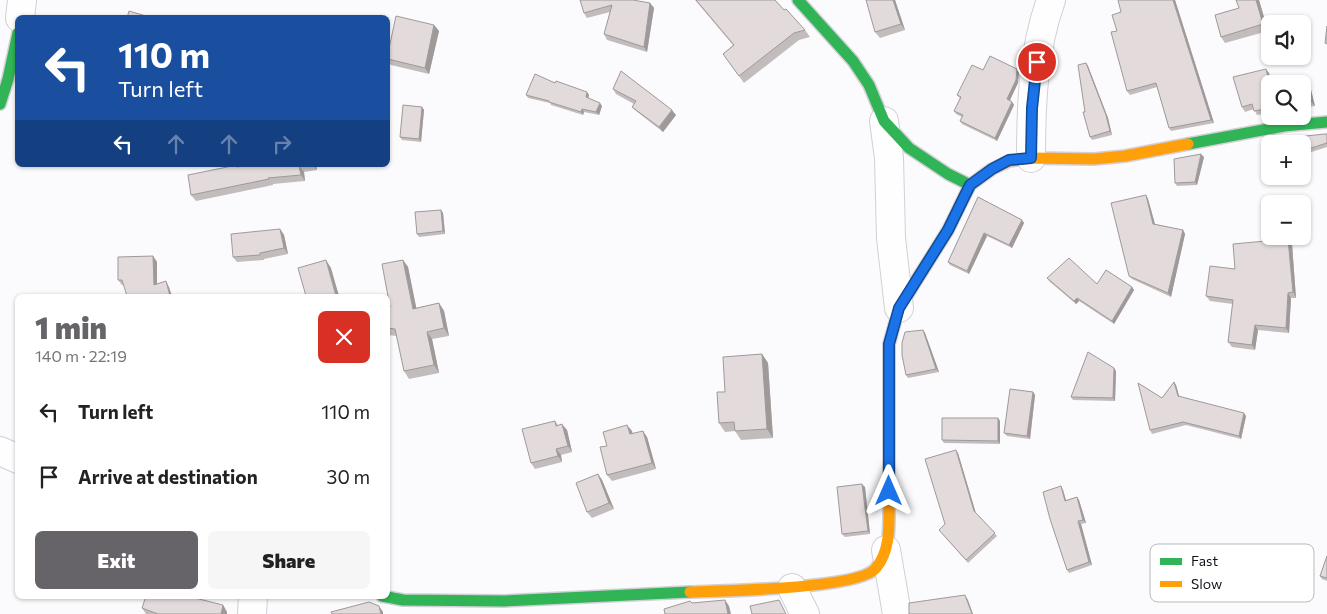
<!DOCTYPE html>
<meta charset="utf-8">
<style>
:root{--surface:#fff;--page:#f6f6f6;--text:#222;--muted:#767676;--accent:#666369}
body{margin:0;font-family:Commissioner,sans-serif;background:var(--page);color:var(--text);height:100vh;display:flex;flex-direction:column;font-size:19px;white-space:nowrap}
*{box-sizing:border-box;margin:0}
p{font-size:16px;color:var(--muted)}
.icon{flex:none;width:28px;height:28px;fill:none;stroke:currentColor;stroke-width:2;stroke-linecap:round;stroke-linejoin:round}
.map{position:relative;flex:1;overflow:hidden}
.sheet{position:absolute;left:15px;top:294px;width:375px;height:305px;display:flex;flex-direction:column;background:var(--surface);border-radius:8px;box-shadow:0 1px 4px #0004}
.sheet>*{flex:none}
.guide{position:absolute;left:15px;top:15px;width:375px;height:152px;border-radius:8px;box-shadow:0 1px 4px #0004;background:#1a4fa0;color:#fff;overflow:hidden}
.buttons{position:absolute;left:1261px;top:15px;display:grid;gap:10px}
.buttons a{display:grid;place-items:center;width:50px;height:50px;border-radius:8px;background:var(--surface);box-shadow:0 1px 4px #0004;font-size:25px}
.pin{position:absolute;display:grid;place-items:center;width:42px;height:42px;color:#fff;margin:-21px;border:2px solid #fff;border-radius:50%;box-shadow:0 1px 5px #0007}
.me{position:absolute;width:55px;margin:-28px;rotate:0deg;stroke-linejoin:round;filter:drop-shadow(0 0 4px #0008)}
.turn{display:flex;align-items:center;gap:18px;height:105px;padding:0 20px;font-size:22px}
.turn .icon{width:65px;height:65px;stroke-width:2.5}
.turn b{display:block;font-size:35px;line-height:42px}
.lanes{display:flex;align-items:center;height:48px;padding:0 20px;background:#0003;justify-content:center;gap:25px;direction:ltr}
.lanes .off{opacity:.35}
.round{display:grid;place-items:center;flex:none;width:52px;height:52px;border-radius:8px;background:var(--page)}
.overview{display:flex;align-items:center;justify-content:space-between;height:85px;padding:0 20px}
h1{font-size:30px;font-weight:800;line-height:38px;color:var(--accent)}
.action{display:flex;gap:10px;margin-top:auto;padding:10px 20px}
.action a{flex:1;height:58px;border-radius:8px;background:var(--accent);color:#fff;font-size:20px;font-weight:800;line-height:58px;text-align:center}
.action a+a{background:var(--page);color:var(--text)}
ul{padding:0;list-style:none}
li{display:flex;align-items:center;gap:15px;height:65px;padding:0 20px}
li div{flex:1}
li b{display:block;font-size:19px}
li em{font-style:normal}
.map>svg:first-child{display:block}
</style>
<div class="map">
<svg width="1327" height="614" viewBox="0 0 1327 614">
<rect width="100%" height="100%" fill="#fbfafd"/>
<g fill="none" stroke-linecap="round" stroke-linejoin="round">
<defs>
<path id="street" d="M 20,18 L 22,0
M 884,121 L 889,158 L 891,238 L 899,308
M 1031,158 C 1031,106 1033,50 1051,0
M 0,451 L 18,459
M 886,550 L 897,614
M 792,588 L 805,614
M 252,614 L 253,596"/>
<path id="fast" d="M 798,0 L 853,61 L 869,85 L 884,121 L 909,148 L 948,174 L 970,185
M 0,104 L 8,79 L 18,33
M 1188,144 L 1284,126 L 1327,122
M 889,502 L 889,344 L 899,308 L 948,230 L 968,189
M 382,596 L 403,600 L 504,601 L 690,592"/>
<path id="slow" d="M 968,189 L 970,185 L 992,169 L 1009,161 L 1031,158 L 1094,159 L 1125,156 L 1188,144
M 690,592 C 720,591 860,589 876,568 C 891,550 889,524 889,502"/>
</defs>
<use href="#street" stroke="#d2d0d6" stroke-width="30"/>
<use href="#fast" stroke="#d2d0d6" stroke-width="14"/>
<use href="#slow" stroke="#d2d0d6" stroke-width="14"/>
<use href="#street" stroke="#fefeff" stroke-width="28"/>
<use href="#fast" stroke="#30b455" stroke-width="11"/>
<use href="#slow" stroke="#ff9f0a" stroke-width="11"/>
</g>
<path fill="#c3bcbc" d="M 580,0 L 650,3 L 654,8 L 647,52 L 607,40 L 604,34 L 610,12 L 587,18 L 584,13 Z
M 695,0 L 775,0 L 784,10 L 805,30 L 810,37 L 799,40 L 744,83 L 723,54 L 733,45 Z
M 895,0 L 905,30 L 880,38 L 875,32 Z
M 1175,0 L 1214,123 L 1171,131 L 1169,128 L 1157,87 L 1130,95 L 1127,91 L 1117,31 Z
M 1236,0 L 1259,0 L 1268,31 L 1225,43 L 1221,37 L 1239,8 Z
M 434,25 L 439,31 L 429,74 L 391,65 L 388,61 L 388,53 Z
M 1086,63 L 1088,66 L 1108,118 L 1112,135 L 1092,140 L 1090,137 L 1085,112 Z
M 983,70 L 1019,72 L 1018,83 L 1010,100 L 1012,102 L 1014,105 L 997,141 L 962,124 L 960,121 L 962,117 L 956,114 L 954,111 L 960,98 L 957,95 Z
M 1269,73 L 1271,84 L 1270,84 L 1270,113 L 1257,115 L 1254,109 L 1245,112 L 1242,107 Z
M 555,83 L 589,95 L 588,98 L 602,106 L 599,115 L 584,112 L 583,115 L 551,105 L 550,103 L 528,98 L 526,95 Z
M 1302,87 L 1311,90 L 1315,106 L 1302,108 Z
M 613,89 L 676,115 L 663,132 L 636,111 L 632,107 L 634,104 L 616,94 Z
M 422,107 L 424,110 L 421,142 L 402,140 L 400,137 Z
M 1325,134 L 1327,134 L 1327,147 L 1302,155 L 1302,144 Z
M 1204,157 L 1197,185 L 1177,186 L 1175,183 Z
M 237,165 L 238,167 L 248,165 L 316,165 L 317,170 L 304,172 L 305,181 L 273,184 L 273,185 L 196,201 L 191,195 Z
M 1146,195 L 1148,199 L 1155,224 L 1183,230 L 1185,234 L 1171,297 L 1132,279 L 1129,276 Z
M 978,197 L 1022,220 L 1024,223 L 1012,248 L 987,236 L 969,274 L 950,265 L 948,262 Z
M 441,210 L 443,213 L 445,234 L 419,237 L 417,234 Z
M 280,229 L 284,235 L 288,254 L 264,259 L 264,260 L 237,262 L 233,257 Z
M 1292,244 L 1296,298 L 1291,298 L 1289,333 L 1258,330 L 1255,350 L 1232,347 L 1228,342 L 1233,304 L 1210,301 L 1206,296 L 1235,269 Z
M 153,256 L 157,262 L 157,284 L 169,287 L 122,285 L 118,280 Z
M 403,260 L 408,267 L 416,308 L 439,303 L 444,311 L 449,336 L 432,339 L 439,373 L 409,379 L 404,371 L 397,336 L 388,335 L 388,306 L 390,307 Z
M 1047,278 L 1097,284 L 1132,287 L 1134,290 L 1114,324 L 1079,301 L 1076,304 L 1049,281 Z
M 923,330 L 925,333 L 939,372 L 908,378 L 906,375 Z
M 762,354 L 768,363 L 773,438 L 741,440 L 735,431 L 725,432 L 719,423 L 725,392 Z
M 1116,371 L 1115,401 L 1073,400 L 1071,397 Z
M 1174,382 L 1176,385 L 1179,397 L 1246,416 L 1241,439 L 1186,425 L 1152,434 L 1150,430 L 1162,398 Z
M 1033,392 L 1035,395 L 1030,439 L 1007,436 L 1004,433 Z
M 998,418 L 1000,421 L 1000,444 L 944,443 L 942,440 Z
M 555,421 L 558,425 L 567,430 L 572,452 L 561,455 L 562,462 L 535,469 L 531,463 Z
M 632,431 L 632,433 L 647,437 L 656,469 L 612,481 L 607,475 L 607,446 Z
M 958,453 L 976,513 L 997,536 L 968,563 L 939,530 L 945,524 Z
M 598,474 L 602,480 L 614,509 L 592,518 L 587,512 Z
M 1061,486 L 1063,490 L 1066,500 L 1077,497 L 1079,500 L 1086,523 L 1081,524 L 1092,565 L 1069,573 L 1067,570 Z
M 865,487 L 870,534 L 845,537 L 842,534 Z
M 1327,556 L 1327,581 L 1322,579 L 1320,576 Z
M 223,605 L 227,612 L 227,614 L 146,614 L 142,608 Z"/>
<path fill="#9f9999" d="M 893,0 L 895,0 L 905,30 L 901,24 Z
M 1173,0 L 1175,0 L 1214,123 L 1211,120 Z
M 1256,0 L 1259,0 L 1268,31 L 1263,24 Z
M 650,3 L 654,8 L 647,52 L 644,47 Z
M 434,25 L 439,31 L 429,74 L 425,68 Z
M 1086,63 L 1088,66 L 1108,118 L 1112,135 L 1110,131 Z
M 1017,69 L 1019,72 L 1018,83 L 1009,102 L 1007,99 Z
M 1266,69 L 1269,73 L 1271,84 L 1270,84 L 1270,86 Z
M 1307,86 L 1311,90 L 1315,106 L 1311,102 Z
M 587,92 L 589,95 L 588,100 L 586,97 Z
M 1012,102 L 1014,105 L 997,141 L 995,138 Z
M 600,103 L 602,106 L 599,115 L 596,112 Z
M 422,107 L 424,110 L 421,142 L 419,139 Z
M 582,109 L 584,112 L 583,115 L 581,112 Z
M 672,110 L 676,115 L 663,132 L 659,127 Z
M 1201,154 L 1204,157 L 1197,185 L 1195,182 Z
M 313,165 L 316,165 L 317,170 Z
M 299,166 L 304,172 L 305,181 L 301,175 Z
M 1146,195 L 1148,199 L 1156,228 L 1153,224 Z
M 441,210 L 443,213 L 445,234 L 443,231 Z
M 1022,220 L 1024,223 L 1012,248 L 1009,245 Z
M 280,229 L 284,235 L 288,254 L 284,248 Z
M 1183,230 L 1185,234 L 1171,297 L 1168,293 Z
M 984,233 L 987,236 L 969,274 L 967,271 Z
M 1288,239 L 1292,244 L 1296,298 L 1293,292 Z
M 153,256 L 157,262 L 157,290 L 154,285 Z
M 326,260 L 331,268 L 339,296 L 336,296 Z
M 403,260 L 408,267 L 418,316 L 413,309 Z
M 166,281 L 169,287 L 172,296 L 170,296 Z
M 1132,287 L 1134,290 L 1114,324 L 1112,321 Z
M 1288,293 L 1291,298 L 1289,333 L 1286,328 Z
M 1077,298 L 1079,301 L 1076,304 L 1074,301 Z
M 439,303 L 444,311 L 449,336 L 444,328 Z
M 1255,325 L 1258,330 L 1255,350 L 1252,345 Z
M 923,330 L 925,333 L 939,372 L 936,369 Z
M 427,332 L 432,339 L 439,373 L 434,365 Z
M 762,354 L 768,363 L 773,438 L 767,429 Z
M 1114,368 L 1116,371 L 1115,401 L 1113,398 Z
M 1174,382 L 1176,385 L 1180,399 L 1178,396 Z
M 1033,392 L 1035,395 L 1030,439 L 1027,436 Z
M 1244,413 L 1246,416 L 1241,439 L 1239,436 Z
M 998,418 L 1000,421 L 1000,444 L 998,441 Z
M 562,424 L 567,430 L 572,452 L 568,446 Z
M 627,425 L 632,431 L 634,440 L 630,434 Z
M 643,431 L 647,437 L 656,469 L 652,463 Z
M 556,449 L 561,455 L 562,462 L 558,456 Z
M 956,450 L 958,453 L 976,514 L 974,511 Z
M 598,474 L 602,480 L 614,509 L 609,503 Z
M 862,484 L 865,487 L 870,534 L 868,531 Z
M 1061,486 L 1063,490 L 1067,504 L 1065,501 Z
M 1077,497 L 1079,500 L 1086,523 L 1083,520 Z
M 1078,521 L 1081,524 L 1092,565 L 1089,562 Z
M 965,595 L 968,600 L 973,614 L 972,614 Z
M 725,600 L 729,606 L 731,614 L 728,614 Z
M 223,605 L 227,612 L 227,614 L 221,614 Z
M 379,606 L 383,612 L 383,614 L 381,614 Z"/>
<path fill="#e3dbdb" stroke="#9f9999" d="M 580,0 L 633,0 L 650,3 L 644,47 L 604,34 L 612,5 L 584,13 Z
M 696,0 L 775,0 L 784,10 L 786,9 L 805,30 L 794,33 L 739,76 L 723,54 L 734,45 Z
M 866,0 L 893,0 L 901,24 L 875,32 Z
M 1118,0 L 1173,0 L 1211,120 L 1169,128 L 1156,83 L 1127,91 L 1111,32 L 1117,31 L 1112,15 L 1121,12 Z
M 1236,0 L 1256,0 L 1263,24 L 1221,37 L 1215,15 L 1239,8 Z
M 129,11 L 146,16 L 146,18 L 127,18 Z
M 396,16 L 434,25 L 425,68 L 388,59 L 388,53 Z
M 1327,26 L 1327,44 L 1325,43 Z
M 990,56 L 1017,69 L 1016,80 L 1007,99 L 1012,102 L 995,138 L 960,121 L 963,115 L 954,111 L 961,97 L 957,95 L 972,65 L 983,70 Z
M 1086,63 L 1106,115 L 1110,131 L 1090,137 L 1083,112 L 1085,112 L 1078,65 Z
M 1266,69 L 1270,86 L 1270,108 L 1254,111 L 1252,104 L 1242,107 L 1233,77 Z
M 621,71 L 672,110 L 659,127 L 632,107 L 636,101 L 613,89 Z
M 535,74 L 555,83 L 556,81 L 587,92 L 586,97 L 600,103 L 596,112 L 582,109 L 581,112 L 549,102 L 549,101 L 526,95 Z
M 1307,86 L 1311,102 L 1302,103 L 1302,87 Z
M 403,105 L 422,107 L 419,139 L 400,137 Z
M 1325,134 L 1327,134 L 1327,143 L 1302,151 L 1302,144 L 1288,144 L 1286,138 Z
M 1201,154 L 1195,182 L 1175,183 L 1174,159 Z
M 237,165 L 237,167 L 248,165 L 305,165 L 299,166 L 301,175 L 268,178 L 269,179 L 191,195 L 188,175 Z
M 1146,195 L 1153,224 L 1183,230 L 1168,293 L 1129,276 L 1111,203 Z
M 978,197 L 1022,220 L 1009,245 L 984,233 L 967,271 L 948,262 Z
M 441,210 L 443,231 L 417,234 L 415,212 Z
M 280,229 L 284,248 L 260,253 L 260,255 L 233,257 L 231,234 Z
M 1288,239 L 1293,292 L 1288,293 L 1286,328 L 1255,325 L 1252,345 L 1228,342 L 1233,300 L 1206,296 L 1210,266 L 1235,269 L 1233,244 Z
M 153,256 L 154,285 L 166,281 L 170,296 L 127,296 L 122,280 L 118,280 L 118,257 Z
M 1069,258 L 1097,284 L 1106,270 L 1132,287 L 1112,321 L 1077,298 L 1074,301 L 1047,278 Z
M 326,260 L 336,296 L 306,296 L 298,268 Z
M 403,260 L 413,309 L 439,303 L 444,328 L 427,332 L 434,365 L 404,371 L 395,329 L 388,328 L 388,306 L 390,307 L 382,264 Z
M 923,330 L 936,369 L 906,375 L 902,355 L 902,343 L 905,332 Z
M 1088,352 L 1114,368 L 1113,398 L 1071,397 Z
M 762,354 L 767,429 L 735,431 L 734,422 L 719,423 L 717,392 L 725,392 L 723,357 Z
M 1174,382 L 1178,396 L 1244,413 L 1239,436 L 1183,422 L 1150,430 L 1138,383 L 1162,398 Z
M 1010,389 L 1033,392 L 1027,436 L 1004,433 Z
M 942,418 L 998,418 L 998,441 L 942,440 Z
M 555,421 L 556,426 L 562,424 L 568,446 L 556,449 L 558,456 L 531,463 L 522,429 Z
M 627,425 L 630,434 L 643,431 L 652,463 L 607,475 L 600,447 L 607,446 L 603,432 Z
M 956,450 L 974,511 L 995,533 L 966,560 L 939,530 L 945,524 L 925,459 Z
M 598,474 L 609,503 L 587,512 L 576,483 Z
M 862,484 L 868,531 L 842,534 L 837,487 Z
M 1061,486 L 1065,501 L 1077,497 L 1083,520 L 1078,521 L 1089,562 L 1067,570 L 1050,519 L 1043,492 Z
M 1327,556 L 1327,578 L 1320,576 Z
M 965,595 L 972,614 L 909,614 L 909,603 Z
M 146,596 L 187,596 L 223,605 L 221,614 L 158,614 L 142,608 Z
M 725,600 L 728,614 L 665,614 L 664,609 L 690,601 L 692,603 Z
M 779,600 L 786,614 L 752,614 L 750,606 Z
M 369,602 L 379,606 L 381,614 L 332,614 L 331,612 Z"/>
<g fill="none" stroke-linecap="round" stroke-linejoin="round">
<defs>
<path id="route" d="M 889,491 L 889,344 L 899,308 L 948,230 L 970,185 L 992,169 L 1009,160 L 1031,158 L 1032,108 L 1037,62"/>
</defs>
<use href="#route" stroke="#114b97" stroke-width="12"/>
<use href="#route" stroke="#1a73e8" stroke-width="9"/>
</g>
<rect x="1150" y="544" width="164" height="58" rx="8" fill="#fff" stroke="#b9b8ba" stroke-width="1"/>
<rect x="1160" y="558" width="22" height="7" fill="#30b455"/>
<rect x="1160" y="581" width="22" height="6" fill="#ff9f0a"/>
<g font-size="14" fill="#15121a">
<text x="1191" y="566">Fast</text>
<text x="1191" y="589">Slow</text>
</g>
</svg>
<div class="buttons">
<a><svg class="icon" aria-label="sound" viewBox="0 0 24 24"><path d="M4 9h4l5-4v14l-5-4H4zM17 9q2 3 0 6"/></svg></a>
<a><svg class="icon" aria-label="search" viewBox="0 0 24 24"><circle cx="10" cy="10" r="6"/><path d="M15 15l6 6"/></svg></a>
<a>+</a>
<a>−</a>
</div>
<div class="pin" style="left:1037px;top:62px;background:#d93025"><svg class="icon" aria-label="arrive" viewBox="0 0 24 24"><path d="M6 21V4h12l-3 4 3 4H6"/></svg></div>
<svg class="me" style="left:889px;top:491px" viewBox="-20 -20 40 40"><path d="M0-17L14 15 0 8-14 15z" fill="#1a73e8" stroke="#fff" stroke-width="4"/></svg>
<div class="guide">
<div class="turn"><svg class="icon" aria-label="left" viewBox="0 0 24 24"><path d="M17 20v-9H6M10 6l-5 5 5 5"/></svg><div><b>110 m</b>Turn left</div></div>
<div class="lanes"><svg class="icon" aria-label="left" viewBox="0 0 24 24"><path d="M17 20v-9H6M10 6l-5 5 5 5"/></svg><svg class="icon off" aria-label="ahead" viewBox="0 0 24 24"><path d="M12 20V5M6 11l6-6 6 6"/></svg><svg class="icon off" aria-label="ahead" viewBox="0 0 24 24"><path d="M12 20V5M6 11l6-6 6 6"/></svg><svg class="icon off" aria-label="right" viewBox="0 0 24 24"><path d="M7 20v-9h11M14 6l5 5-5 5"/></svg></div>
</div>
<section class="sheet">
<div class="overview"><div><h1>1 min</h1><p>140 m · 22:19</p></div><a class="round" style="background:#d93025;color:#fff"><svg class="icon" aria-label="close" viewBox="0 0 24 24"><path d="M6 6l12 12M18 6L6 18"/></svg></a></div>
<ul>
<li><svg class="icon" aria-label="left" viewBox="0 0 24 24"><path d="M17 20v-9H6M10 6l-5 5 5 5"/></svg><div><b>Turn left</b></div><em>110 m</em></li>
<li><svg class="icon" aria-label="arrive" viewBox="0 0 24 24"><path d="M6 21V4h12l-3 4 3 4H6"/></svg><div><b>Arrive at destination</b></div><em>30 m</em></li>
</ul>
<div class="action"><a>Exit</a><a>Share</a></div>
</section>
</div>
